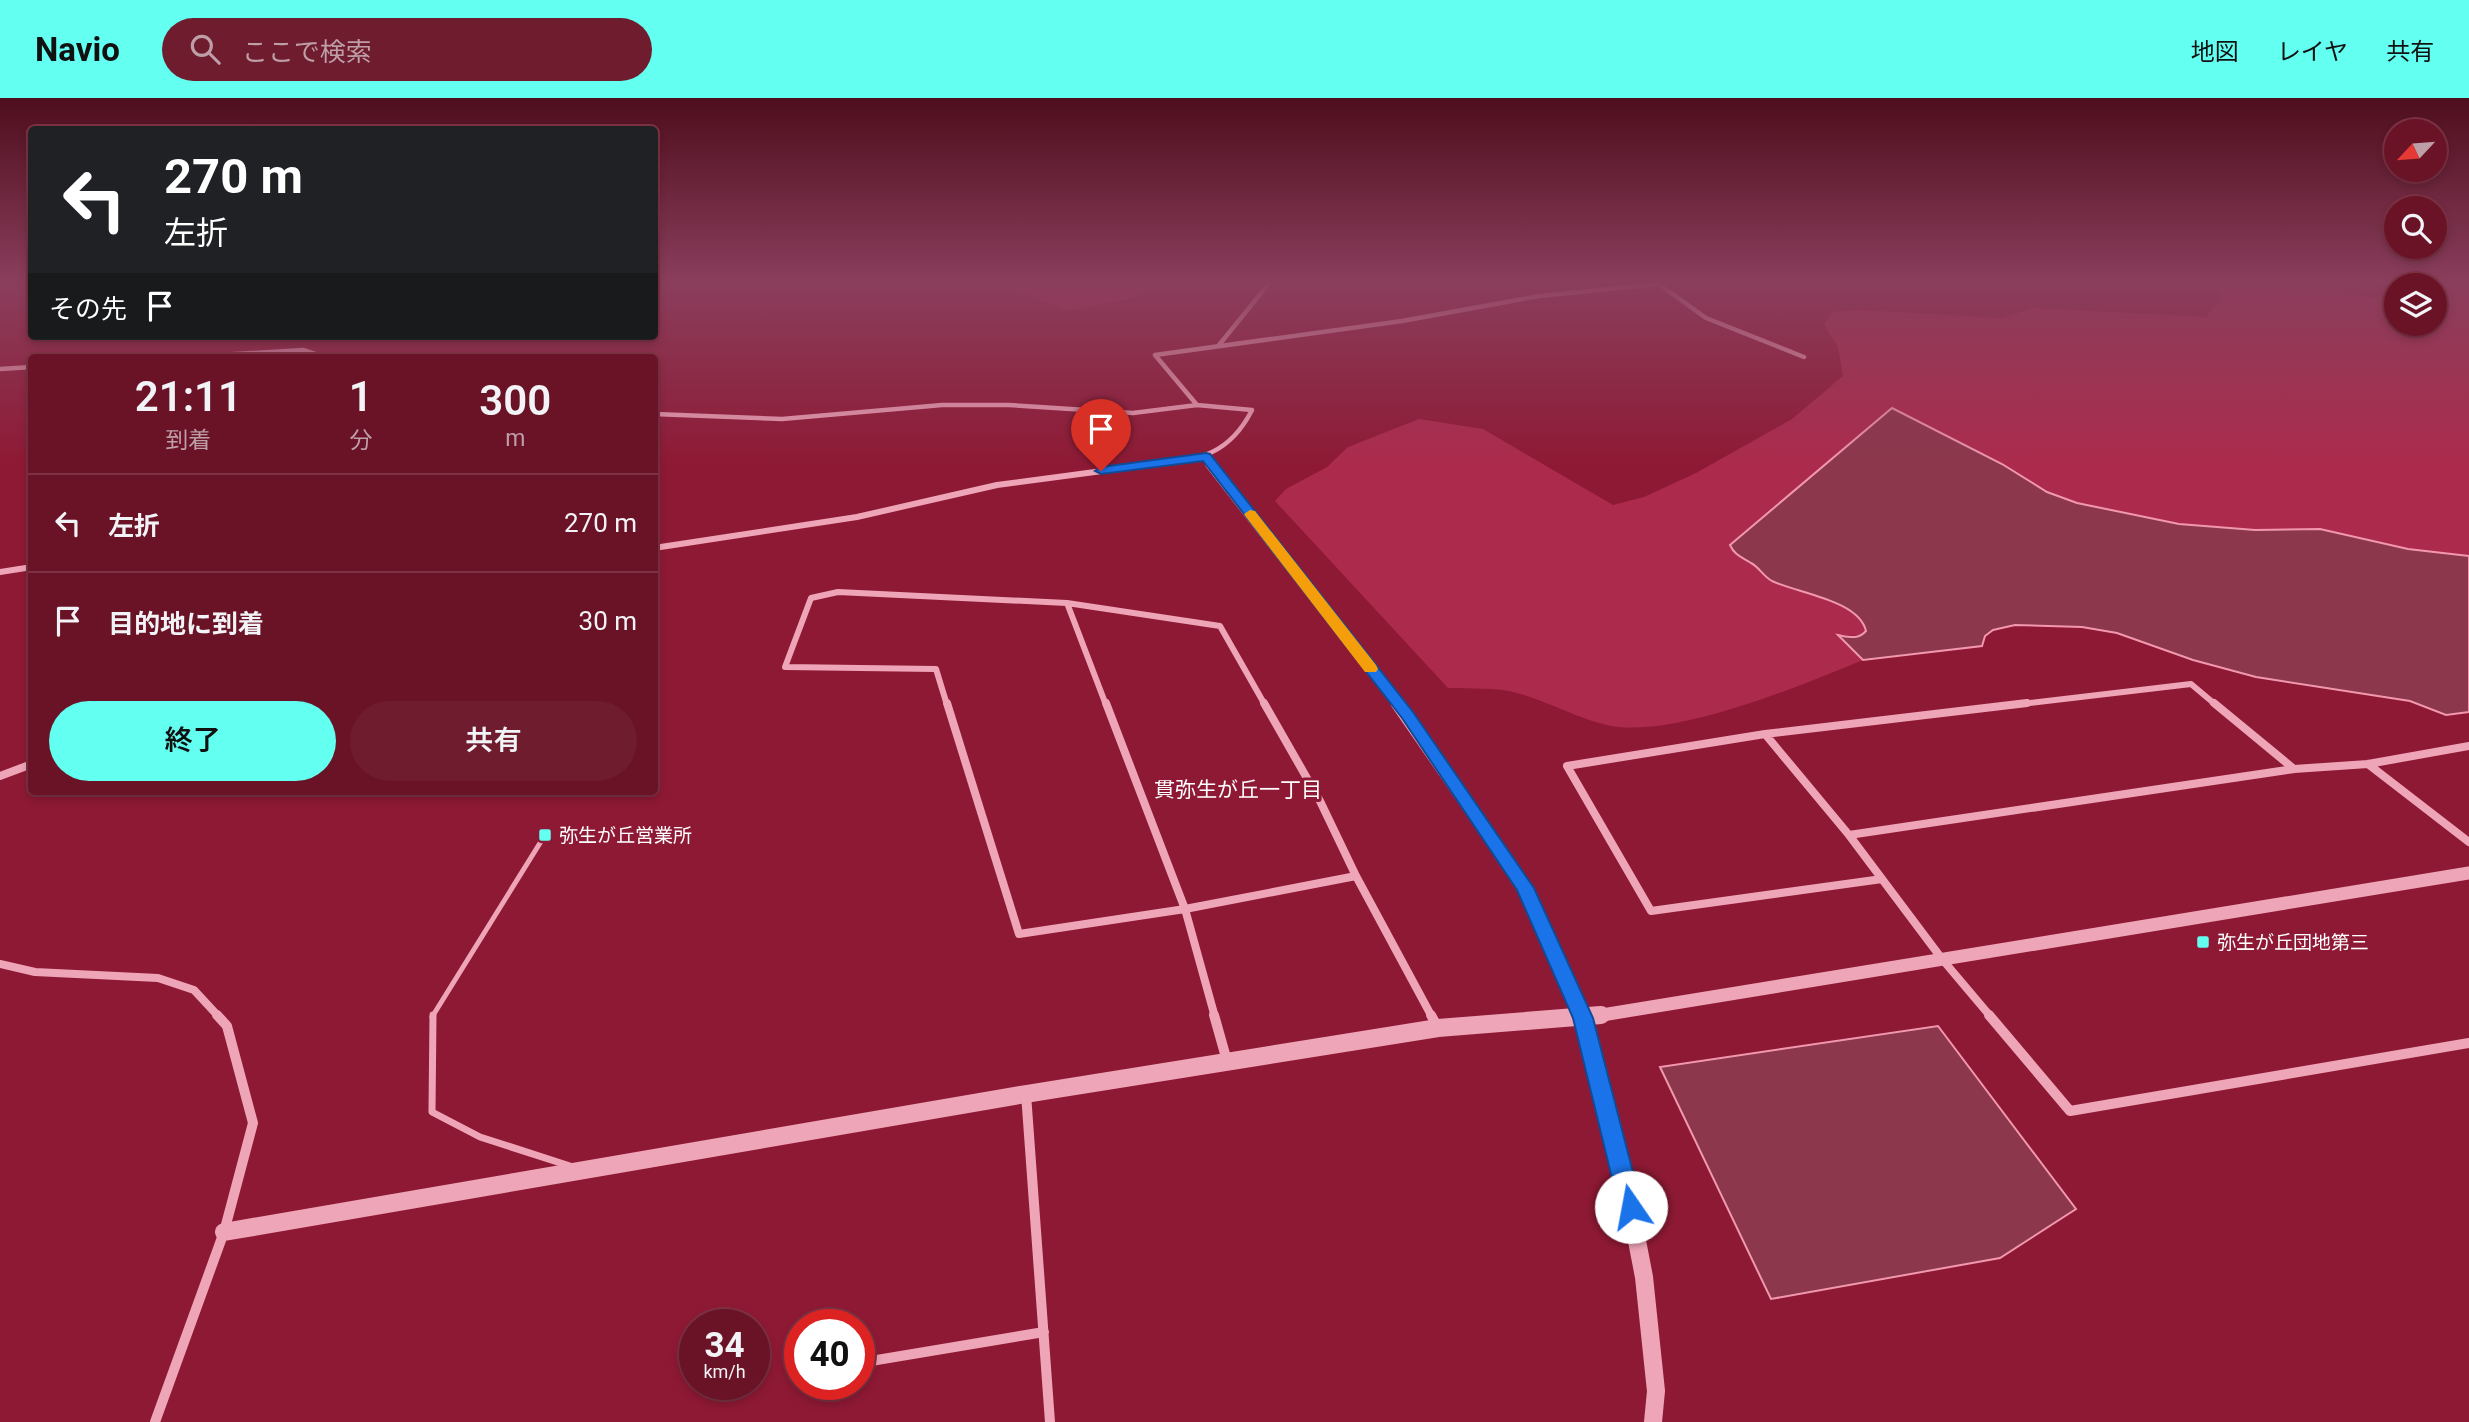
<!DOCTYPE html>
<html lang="ja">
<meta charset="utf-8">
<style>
:root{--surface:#6a1327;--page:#6f1c2f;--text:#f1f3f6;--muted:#be9ea7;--line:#7d3244;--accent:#63fff1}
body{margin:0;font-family:Roboto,"Noto Sans JP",sans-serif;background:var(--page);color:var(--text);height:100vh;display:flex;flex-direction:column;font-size:26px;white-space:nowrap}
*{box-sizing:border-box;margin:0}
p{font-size:23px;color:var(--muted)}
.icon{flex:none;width:38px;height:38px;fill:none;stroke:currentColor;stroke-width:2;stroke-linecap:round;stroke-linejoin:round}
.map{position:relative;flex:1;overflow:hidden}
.panel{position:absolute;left:28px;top:256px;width:630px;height:441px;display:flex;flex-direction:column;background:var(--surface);border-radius:7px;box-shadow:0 4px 10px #0003,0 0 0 2px var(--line)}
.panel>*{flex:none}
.hud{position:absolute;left:28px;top:28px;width:630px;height:214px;border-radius:7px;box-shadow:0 4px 10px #0003,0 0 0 2px var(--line);background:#202124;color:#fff;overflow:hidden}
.needle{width:46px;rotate:244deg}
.buttons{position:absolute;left:2384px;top:21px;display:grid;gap:14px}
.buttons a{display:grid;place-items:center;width:63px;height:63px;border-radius:50%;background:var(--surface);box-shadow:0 4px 10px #0003,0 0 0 2px var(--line);font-size:35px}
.speed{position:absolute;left:679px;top:1211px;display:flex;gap:14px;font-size:35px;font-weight:700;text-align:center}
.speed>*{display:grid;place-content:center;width:91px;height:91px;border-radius:50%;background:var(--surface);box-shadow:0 4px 10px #0003,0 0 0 2px var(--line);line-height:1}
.speed small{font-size:18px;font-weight:400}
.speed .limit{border:10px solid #d22;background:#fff;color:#111}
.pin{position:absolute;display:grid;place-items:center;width:60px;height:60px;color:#fff;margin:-72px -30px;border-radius:50% 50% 50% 0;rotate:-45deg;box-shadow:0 0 7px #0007}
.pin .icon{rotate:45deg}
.me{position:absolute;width:77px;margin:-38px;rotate:348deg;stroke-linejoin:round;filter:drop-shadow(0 0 5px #0008)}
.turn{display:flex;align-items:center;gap:24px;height:147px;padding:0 21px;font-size:32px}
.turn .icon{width:91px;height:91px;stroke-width:2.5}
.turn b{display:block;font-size:49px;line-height:60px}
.then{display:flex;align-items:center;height:66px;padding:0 21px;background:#0003;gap:14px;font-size:26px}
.eta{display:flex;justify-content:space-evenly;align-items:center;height:119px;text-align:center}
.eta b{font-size:42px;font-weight:600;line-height:49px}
.button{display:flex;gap:14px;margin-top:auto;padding:14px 21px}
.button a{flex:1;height:80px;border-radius:42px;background:var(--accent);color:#111;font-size:28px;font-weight:600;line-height:80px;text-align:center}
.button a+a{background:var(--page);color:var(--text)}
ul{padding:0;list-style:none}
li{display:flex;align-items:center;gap:21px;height:98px;padding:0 21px;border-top:2px solid var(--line)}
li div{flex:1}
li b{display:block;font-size:26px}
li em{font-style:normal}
header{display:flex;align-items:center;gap:42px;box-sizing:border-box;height:98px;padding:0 35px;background:var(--accent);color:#111}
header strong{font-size:33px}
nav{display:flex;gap:38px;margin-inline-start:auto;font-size:24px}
.search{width:490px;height:63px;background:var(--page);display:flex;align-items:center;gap:18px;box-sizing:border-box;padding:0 24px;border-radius:38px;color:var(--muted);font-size:26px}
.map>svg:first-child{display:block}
</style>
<header>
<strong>Navio</strong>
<div class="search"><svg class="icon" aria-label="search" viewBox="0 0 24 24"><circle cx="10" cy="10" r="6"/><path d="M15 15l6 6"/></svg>ここで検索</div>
<nav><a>地図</a><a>レイヤ</a><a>共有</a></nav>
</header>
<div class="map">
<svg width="2469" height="1324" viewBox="0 0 2469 1324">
<rect width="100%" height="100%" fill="#8e1934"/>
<path fill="#ac2b4c" d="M 984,183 L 1141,183 L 1146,189 L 1135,200 L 1068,212 Z
M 2147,183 L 2323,183 C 2341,201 2372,199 2396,201 L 2396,226 L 2434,226 L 2434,187 L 2396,187 L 2386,183 L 2469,183 L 2469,458 L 2408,451 L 2320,431 L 2255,432 L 2179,426 L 2077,405 L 2047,394 L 2002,366 L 1892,310 L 1731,448 C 1738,458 1747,460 1756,468 C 1757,469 1762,475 1763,476 C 1788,493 1859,501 1866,533 L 1863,537 L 1839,538 L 1863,562 C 1803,587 1670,642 1607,627 C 1576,620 1548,603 1517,595 C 1496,589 1470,591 1448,590 L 1275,403 L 1286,391 L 1327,369 L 1348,349 L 1419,321 L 1483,331 L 1613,407 L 1644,399 L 1696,375 L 1792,321 L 1843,278 L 1838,249 L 1824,227 L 1832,214 L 1860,212 L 2001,220 L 2035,210 L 2206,219 L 2219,203 L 2222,194 C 2191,179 2177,188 2147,183 Z"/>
<path fill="#8c374b" stroke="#f198af" stroke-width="2" d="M 1892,310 L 2002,366 L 2047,394 L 2077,405 L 2179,426 L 2255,432 L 2320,431 L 2408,451 L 2469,458 L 2469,614 L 2446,617 L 2410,603 L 2256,579 L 2193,562 L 2117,535 L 2082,529 L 2015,527 L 1993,532 L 1985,538 L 1982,548 L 1863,562 L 1838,537 C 1849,539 1858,542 1866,533 C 1859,502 1797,495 1772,483 C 1763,478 1759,469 1751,465 C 1742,459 1735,458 1730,447 Z
M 1938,928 L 2076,1111 L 2000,1160 L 1771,1201 L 1660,969 Z"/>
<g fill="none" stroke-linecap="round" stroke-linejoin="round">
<path stroke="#efa5b8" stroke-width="5" d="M 432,919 L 545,737"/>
<path stroke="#efa5b8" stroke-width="7" d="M 433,917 L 432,1014 L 480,1039 L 570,1068"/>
<path stroke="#efa5b8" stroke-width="4.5" d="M 1656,184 L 1706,220 L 1804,259
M 1219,247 L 1271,183
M 186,259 L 303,252 L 324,259
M 0,271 L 32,269
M 1197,307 L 1155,257 L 1402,223 L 1539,198 L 1658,186
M 654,316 L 782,321 L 942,307 L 1009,307 L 1133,315 L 1197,307 L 1252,312 C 1226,363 1192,361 1142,368"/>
<path stroke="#efa5b8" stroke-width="6" d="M 654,450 L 857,419 L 997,387 L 1155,366
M 0,474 L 32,469
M 1067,505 L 1106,607
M 947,607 L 936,571 L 785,569 L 811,500 L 838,494 L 1067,505 L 1220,528 L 1265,607
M 2012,607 L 2191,586 L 2216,607"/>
<path stroke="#efa5b8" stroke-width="8" d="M 947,605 L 1019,836 L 1185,811 L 1356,778
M 1106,605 L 1185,811 L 1215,919
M 1264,605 L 1320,703 L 1356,778
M 2214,605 L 2294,671
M 1765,636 L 1567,668 L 1651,813 L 1882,781
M 2368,666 L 2469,744
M 0,678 L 32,666
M 1849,737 L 2294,671 L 2368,666 L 2469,648
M 1356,778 L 1432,919
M 0,866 L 35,874 L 158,880 L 194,892 L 219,919
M 1991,919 L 1942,861 L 1849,737 L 1765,636 L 2027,605"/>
<path stroke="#efa5b8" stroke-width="10" d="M 1214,917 L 1227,963
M 1431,917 L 1438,930
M 1989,917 L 2070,1013 L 2469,945
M 1026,996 L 1050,1324
M 859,1265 L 1044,1234
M 155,1324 L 224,1134 L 253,1025 L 227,928 L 217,917"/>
<path stroke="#efa5b8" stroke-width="8" d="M 1205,359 L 1212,368"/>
<path stroke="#efa5b8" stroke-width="10" d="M 1210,366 L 1398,607"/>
<path stroke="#efa5b8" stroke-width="13" d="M 1397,605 L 1525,790 L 1582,919
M 1590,919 L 2469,775"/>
<path stroke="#efa5b8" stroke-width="18" d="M 1582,917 L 1626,1086 L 1644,1179 L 1656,1293 L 1653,1324
M 224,1134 L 1026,996 L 1438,930 L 1601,917"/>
</g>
<linearGradient id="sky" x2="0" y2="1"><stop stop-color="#4e0e1d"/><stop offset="0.5" stop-color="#8a3e5c"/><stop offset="1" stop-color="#8a3e5c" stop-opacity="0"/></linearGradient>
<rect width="2469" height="368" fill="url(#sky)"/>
<path fill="#1a73e8" stroke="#114b97" stroke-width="2" d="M 1206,355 L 1210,356 L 1413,614 L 1534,790 L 1593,920 L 1642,1109 L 1639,1116 L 1631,1119 L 1623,1116 L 1619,1109 L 1573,920 L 1517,792 L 1402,620 L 1203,363 L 1101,376 L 1095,373 L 1101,369 Z"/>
<path fill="#f59e0b" d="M 1250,412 L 1255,413 L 1376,567 L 1378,571 L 1376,574 L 1365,574 L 1246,419 L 1244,416 Z"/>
<g fill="#63fff1" stroke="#8e1934" stroke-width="2.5">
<rect x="538" y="730" width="14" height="14" rx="3.5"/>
<rect x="2196" y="837" width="14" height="14" rx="3.5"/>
</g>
<g text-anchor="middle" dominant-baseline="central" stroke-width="6" stroke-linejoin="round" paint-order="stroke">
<g font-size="19" fill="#fff" stroke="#8e1934" text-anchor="start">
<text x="559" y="737">弥生が丘営業所</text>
<text x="2217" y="844">弥生が丘団地第三</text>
</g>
<g font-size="21" fill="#fff" stroke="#8e1934">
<text x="1238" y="692">貫弥生が丘一丁目</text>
</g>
</g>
</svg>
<div class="buttons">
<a><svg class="needle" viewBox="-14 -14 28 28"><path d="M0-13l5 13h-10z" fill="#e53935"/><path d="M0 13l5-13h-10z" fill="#be9ea7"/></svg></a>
<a><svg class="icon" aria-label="search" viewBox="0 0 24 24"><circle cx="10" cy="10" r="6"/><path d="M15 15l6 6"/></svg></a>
<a><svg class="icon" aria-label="layers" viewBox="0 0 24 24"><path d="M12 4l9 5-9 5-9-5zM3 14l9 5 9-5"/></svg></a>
</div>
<div class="speed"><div>34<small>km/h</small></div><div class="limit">40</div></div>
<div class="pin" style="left:1101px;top:373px;background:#d93025"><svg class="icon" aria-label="arrive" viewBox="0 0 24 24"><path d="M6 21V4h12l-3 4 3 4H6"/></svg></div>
<svg class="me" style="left:1631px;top:1109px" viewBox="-20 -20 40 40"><circle r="19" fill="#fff"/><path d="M0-13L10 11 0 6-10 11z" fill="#1a73e8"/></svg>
<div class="hud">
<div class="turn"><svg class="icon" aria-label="left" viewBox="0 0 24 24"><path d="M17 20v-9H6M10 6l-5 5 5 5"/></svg><div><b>270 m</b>左折</div></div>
<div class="then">その先<svg class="icon" aria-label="arrive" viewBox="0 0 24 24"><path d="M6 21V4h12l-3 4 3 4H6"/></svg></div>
</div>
<section class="panel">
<div class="eta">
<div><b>21:11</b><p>到着</p></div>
<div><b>1</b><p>分</p></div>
<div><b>300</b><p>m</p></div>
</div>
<ul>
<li><svg class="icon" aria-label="left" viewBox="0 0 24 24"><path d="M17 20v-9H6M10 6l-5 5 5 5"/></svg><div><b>左折</b></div><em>270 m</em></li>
<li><svg class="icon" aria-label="arrive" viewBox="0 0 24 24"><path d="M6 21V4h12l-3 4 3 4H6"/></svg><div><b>目的地に到着</b></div><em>30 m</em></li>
</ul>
<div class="button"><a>終了</a><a>共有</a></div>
</section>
</div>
